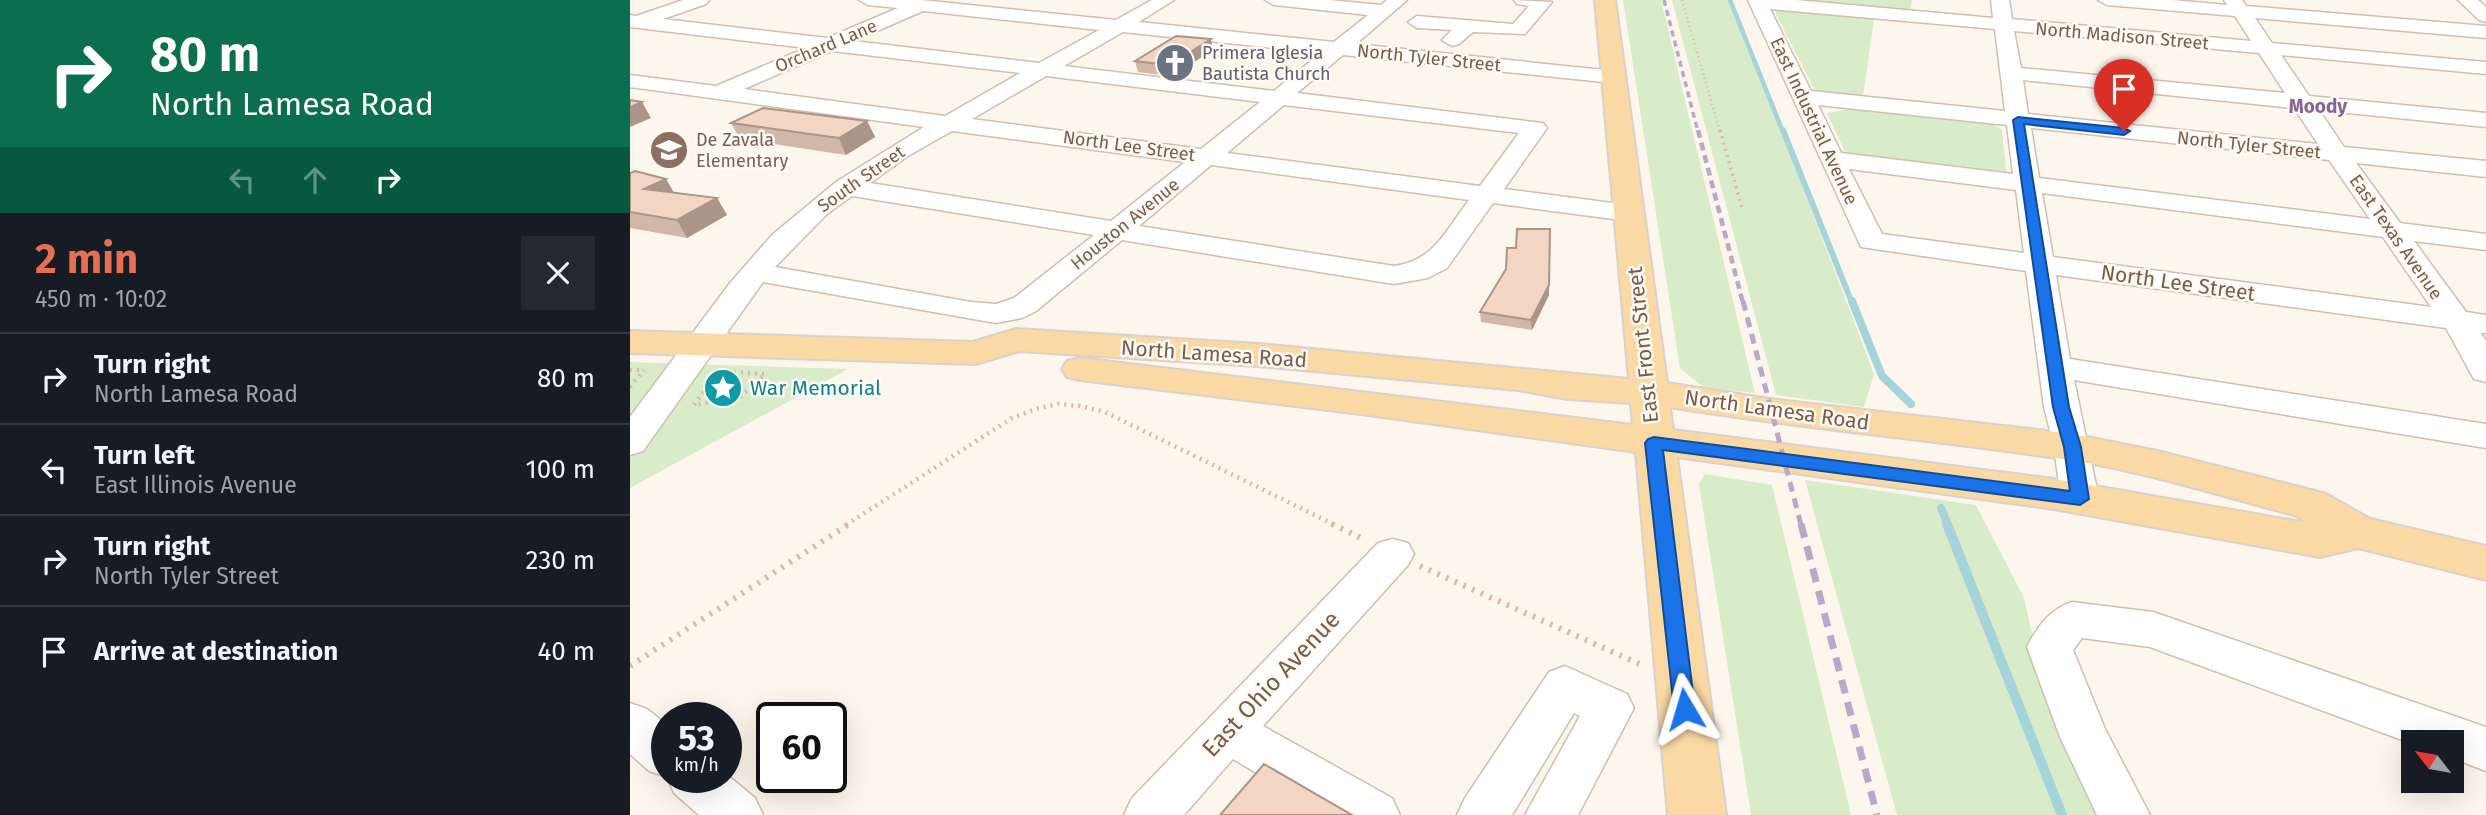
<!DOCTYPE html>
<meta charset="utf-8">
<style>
:root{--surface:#171b24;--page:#242831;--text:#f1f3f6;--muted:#9ea1a6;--line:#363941;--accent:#e76f51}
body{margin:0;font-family:"Fira Sans",sans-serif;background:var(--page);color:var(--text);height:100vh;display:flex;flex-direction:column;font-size:26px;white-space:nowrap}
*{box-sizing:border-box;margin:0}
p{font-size:23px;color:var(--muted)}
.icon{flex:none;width:38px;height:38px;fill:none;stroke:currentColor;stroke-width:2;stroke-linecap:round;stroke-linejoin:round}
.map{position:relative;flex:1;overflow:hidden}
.side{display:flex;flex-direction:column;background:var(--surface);width:630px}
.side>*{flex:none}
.hud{background:#0b6e4f;color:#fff;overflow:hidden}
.needle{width:46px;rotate:301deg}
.buttons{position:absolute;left:1771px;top:730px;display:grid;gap:14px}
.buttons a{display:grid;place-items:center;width:63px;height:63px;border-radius:0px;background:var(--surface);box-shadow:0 7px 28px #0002;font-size:35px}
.speed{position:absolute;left:21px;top:702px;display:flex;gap:14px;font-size:35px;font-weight:700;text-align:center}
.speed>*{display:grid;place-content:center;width:91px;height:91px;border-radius:50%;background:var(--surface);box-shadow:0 7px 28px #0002;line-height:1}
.speed small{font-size:18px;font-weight:400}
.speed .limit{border:4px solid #111;border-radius:10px;background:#fff;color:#111}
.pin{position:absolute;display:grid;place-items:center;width:60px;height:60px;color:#fff;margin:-72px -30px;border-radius:50% 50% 50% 0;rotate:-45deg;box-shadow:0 0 7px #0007}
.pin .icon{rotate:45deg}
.me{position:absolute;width:77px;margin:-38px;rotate:353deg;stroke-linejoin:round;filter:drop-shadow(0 0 5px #0008)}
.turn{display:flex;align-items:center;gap:24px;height:147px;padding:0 35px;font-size:32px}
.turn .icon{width:91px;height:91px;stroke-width:2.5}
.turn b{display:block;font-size:49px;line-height:60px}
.lanes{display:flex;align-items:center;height:66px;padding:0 35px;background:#0003;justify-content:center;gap:35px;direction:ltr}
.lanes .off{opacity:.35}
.round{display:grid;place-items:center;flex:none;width:74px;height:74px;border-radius:0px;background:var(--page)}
.headline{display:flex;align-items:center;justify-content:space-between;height:119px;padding:0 35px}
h1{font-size:42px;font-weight:700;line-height:52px;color:var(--accent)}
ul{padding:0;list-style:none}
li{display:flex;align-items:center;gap:21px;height:91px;padding:0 35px;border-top:2px solid var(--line)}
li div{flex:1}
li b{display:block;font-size:26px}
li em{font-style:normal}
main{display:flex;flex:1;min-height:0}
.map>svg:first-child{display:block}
</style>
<main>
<section class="side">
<div class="hud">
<div class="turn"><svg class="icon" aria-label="right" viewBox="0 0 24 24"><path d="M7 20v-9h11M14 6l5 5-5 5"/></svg><div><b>80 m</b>North Lamesa Road</div></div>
<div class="lanes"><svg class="icon off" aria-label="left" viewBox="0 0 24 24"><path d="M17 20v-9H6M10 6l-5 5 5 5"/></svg><svg class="icon off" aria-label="ahead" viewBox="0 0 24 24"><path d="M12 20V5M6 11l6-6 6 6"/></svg><svg class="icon" aria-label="right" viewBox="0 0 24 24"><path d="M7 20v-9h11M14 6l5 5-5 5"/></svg></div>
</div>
<div class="headline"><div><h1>2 min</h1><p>450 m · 10:02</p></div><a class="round"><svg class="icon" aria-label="close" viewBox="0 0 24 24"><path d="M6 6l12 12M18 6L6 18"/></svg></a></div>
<ul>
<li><svg class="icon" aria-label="right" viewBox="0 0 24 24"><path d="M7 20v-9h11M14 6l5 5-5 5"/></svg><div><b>Turn right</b><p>North Lamesa Road</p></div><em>80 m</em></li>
<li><svg class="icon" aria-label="left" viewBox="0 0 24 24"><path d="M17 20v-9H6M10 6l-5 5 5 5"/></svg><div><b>Turn left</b><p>East Illinois Avenue</p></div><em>100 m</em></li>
<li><svg class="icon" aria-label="right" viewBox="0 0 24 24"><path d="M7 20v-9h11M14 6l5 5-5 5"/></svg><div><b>Turn right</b><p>North Tyler Street</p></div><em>230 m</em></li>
<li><svg class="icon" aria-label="arrive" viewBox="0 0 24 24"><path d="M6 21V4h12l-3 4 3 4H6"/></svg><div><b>Arrive at destination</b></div><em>40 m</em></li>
</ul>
</section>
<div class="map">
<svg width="1856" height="815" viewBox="0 0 1856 815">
<rect width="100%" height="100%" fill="#fdf6ec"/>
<path fill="#d8ecc9" d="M 993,0 L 1031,0 L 1125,393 L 1074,388 L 1050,368 Z
M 1042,0 L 1101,0 L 1244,374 L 1234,407 L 1146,395 Z
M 1142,0 L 1282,0 L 1280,13 Z
M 1154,10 L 1244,19 L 1233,96 L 1185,91 L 1145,12 Z
M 1219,109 L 1364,125 L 1372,130 L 1377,178 L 1218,158 L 1197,113 Z
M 0,362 L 218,369 L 0,488 Z
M 1075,474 L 1142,485 L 1221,815 L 1121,815 L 1069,484 Z
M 1175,480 L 1346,505 L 1394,598 L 1405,648 L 1476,815 L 1267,815 Z"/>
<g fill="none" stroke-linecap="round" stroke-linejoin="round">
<path stroke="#a5d3da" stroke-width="4.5" d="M 1100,0 L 1153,132"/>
<path stroke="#a5d3da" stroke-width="6" d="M 1153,130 L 1222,303"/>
<path stroke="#a5d3da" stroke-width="8" d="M 1222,301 L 1252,376 L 1281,404
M 1311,508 L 1318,525"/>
<path stroke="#a5d3da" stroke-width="10" d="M 1317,524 L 1432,815"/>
<defs>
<path id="minor" d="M 53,0 L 79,0 L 76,4 L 33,19 L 197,38 L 268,8 L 238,5 L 229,0 L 291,0 L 486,20 L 522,0 L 544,0 L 509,22 L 704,42 L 738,15 L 644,5 L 635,0 L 699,0 L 751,5 L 757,0 L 777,0 L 726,44 L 983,71 L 990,73 L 994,77 L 990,81 L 983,83 L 713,55 L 667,93 L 913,123 L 917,128 L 874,189 L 998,205 L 1008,207 L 1011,213 L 1008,219 L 998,221 L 863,203 L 817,268 L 798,278 L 764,284 L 492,240 L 406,311 L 392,318 L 366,323 L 133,282 L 13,451 L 0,455 L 0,417 L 100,283 L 142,235 L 206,182 L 294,127 L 0,87 L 0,75 L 86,86 L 176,48 L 0,27 L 0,15 L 6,16 ZM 293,11 L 469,30 L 409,63 L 224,41 ZM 493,32 L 691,53 L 644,91 L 434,66 ZM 202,51 L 390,73 L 315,116 L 114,89 ZM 416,76 L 630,102 L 571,149 L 342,119 ZM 654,105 L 889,133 L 850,186 L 597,153 ZM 322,131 L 555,162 L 481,221 L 240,183 L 278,156 ZM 581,165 L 839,200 C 816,230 804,261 764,266 L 509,226 ZM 222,196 L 464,235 L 384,298 L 366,304 L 341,302 L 145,267 L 197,214 Z
M 884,0 L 922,2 L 895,34 L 843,32 L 829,44 L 822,46 L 812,40 L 822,30 L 787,28 L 778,22 L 787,16 L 883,24 L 899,6 L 887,4 Z
M 1118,0 L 1166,0 L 1363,18 L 1361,0 L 1379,0 L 1382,19 L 1621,41 L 1605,16 L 1477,5 L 1468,0 L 1542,0 L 1597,5 L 1594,0 L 1612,0 L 1616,6 L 1856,26 L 1856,38 L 1625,18 L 1642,43 L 1856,62 L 1856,74 L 1651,55 L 1679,96 L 1856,113 L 1856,127 L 1689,110 L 1714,147 L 1856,161 L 1856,177 L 1726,163 L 1770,223 L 1856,234 L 1856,250 L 1784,241 L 1836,312 L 1856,315 L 1856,333 L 1851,333 L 1856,341 L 1856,382 L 1844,379 L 1816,328 L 1426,275 L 1440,359 L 1856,424 L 1856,448 L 1444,380 L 1469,499 L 1464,509 L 1450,513 L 1436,509 L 1431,499 L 1424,447 L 1414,407 L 1396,271 L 1231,247 ZM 1140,9 L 1365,29 L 1375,111 L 1181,91 ZM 1384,31 L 1629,53 L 1655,93 L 1391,68 ZM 1393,80 L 1664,108 L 1688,144 L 1398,114 ZM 1188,105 L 1377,125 L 1383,174 L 1211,153 ZM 1401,128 L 1699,160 L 1740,219 L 1409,178 ZM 1219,169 L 1386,190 L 1394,253 L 1252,234 ZM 1412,193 L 1753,237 L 1801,307 L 1423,257 Z
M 1828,0 L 1848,0 L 1856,7 L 1856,22 L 1849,20 Z
M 763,539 L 778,543 L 784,554 L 778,565 L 633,726 L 762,798 L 770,815 L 697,815 L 603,759 L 554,815 L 494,815 L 502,798 L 748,543 Z
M 1442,602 L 1523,612 L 1856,727 L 1856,771 L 1822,758 L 1822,742 L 1783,744 L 1520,647 L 1452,638 L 1443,650 L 1475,729 L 1520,815 L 1467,815 L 1430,737 L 1397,647 C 1407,627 1420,609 1442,602 Z
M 935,666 L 997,694 L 1004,708 L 948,815 L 895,815 L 950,716 L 944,713 L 882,815 L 827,815 L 835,798 L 919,672 Z
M 0,703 L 17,709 L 37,725 L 37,777 L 19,771 L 0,754 Z
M 96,774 L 125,798 L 133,815 L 69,815 L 44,793 L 37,777 L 96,777 Z"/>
<path id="major" d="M 965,0 L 985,0 L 1037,383 L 1140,399 L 1442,434 L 1527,451 L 1681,490 L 1696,494 L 1740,519 L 1856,546 L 1856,580 L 1728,548 L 1690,557 L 1424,509 L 1047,457 L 1096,815 L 1038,815 L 1006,452 L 731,414 L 450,380 L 437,377 L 432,369 L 437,361 L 450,358 L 1003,425 L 1001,403 L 938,399 L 888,390 L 628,366 L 389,351 L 346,364 L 0,353 L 0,331 L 343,342 L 386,329 L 628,344 L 999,379 ZM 1040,407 C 1173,429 1307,440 1440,460 C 1517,472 1592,496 1667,516 L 1677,523 L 1424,479 L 1043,430 Z"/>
</defs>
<use href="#minor" stroke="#d1beb0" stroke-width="3"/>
<use href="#major" stroke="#dad1cd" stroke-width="4"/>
<path stroke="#d9b8a5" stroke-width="2.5" stroke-dasharray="1 3.5" stroke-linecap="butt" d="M 1052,0 L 1090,132"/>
<path stroke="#d9b8a5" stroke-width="3.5" stroke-dasharray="2 4.5" stroke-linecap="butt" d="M 1090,130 L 1112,208"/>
<path stroke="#d9b8a5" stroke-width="4.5" stroke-dasharray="2 5" stroke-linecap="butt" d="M 0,370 L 13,370
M 97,372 L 135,374 L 110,397 L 64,405 L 86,376 Z
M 0,387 L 14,370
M 216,525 L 382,418 L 406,409 L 428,404 L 450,406 L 475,412 L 705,525"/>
<path stroke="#d9b8a5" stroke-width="6" stroke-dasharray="2.5 7" stroke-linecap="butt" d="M 702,524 L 735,540
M 790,566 L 1012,665
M 0,666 L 219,524"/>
<use href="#minor" fill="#fff" fill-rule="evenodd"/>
<use href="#major" fill="#fbd9a5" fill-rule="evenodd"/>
<path stroke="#b9a8c9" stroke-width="3.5" stroke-dasharray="6 4.5" stroke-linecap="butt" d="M 1034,0 L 1068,132"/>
<path stroke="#b9a8c9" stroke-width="4.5" stroke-dasharray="8 5" stroke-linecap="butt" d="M 1068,130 L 1113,303"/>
<path stroke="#b9a8c9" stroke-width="5" stroke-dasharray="10 7" stroke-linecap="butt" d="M 1113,301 L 1171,525"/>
<path stroke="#b9a8c9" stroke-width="7" stroke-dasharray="14 9" stroke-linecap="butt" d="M 1171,524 L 1247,815"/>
</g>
<path fill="#d1b7a8" d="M 583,50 L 542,76 L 508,72 L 505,61 Z
M 237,121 L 245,137 L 216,155 L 110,139 L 101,123 Z
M 0,173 L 43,192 L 87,198 L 97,215 L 57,238 L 0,228 Z
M 886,248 L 919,295 L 902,330 L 851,322 L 850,312 L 876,269 Z"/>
<path fill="#aa9588" d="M 581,39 L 583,50 L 542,76 L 539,65 Z
M 12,102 L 21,118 L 0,127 L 0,107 Z
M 237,121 L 245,137 L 216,155 L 209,138 Z
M 36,179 L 46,196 L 14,189 Z
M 87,198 L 97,215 L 57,238 L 47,220 Z
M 920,238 L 919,295 L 902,330 L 901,320 Z"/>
<path fill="#f3d5c3" stroke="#aa9588" stroke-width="2" d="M 546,36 L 581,39 L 539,65 L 505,61 Z
M 0,100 L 12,102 L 0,107 Z
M 133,108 L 237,121 L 209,138 L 101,123 Z
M 5,171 L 36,179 L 14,189 L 87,198 L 47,220 L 0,212 L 0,173 Z
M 887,229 L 920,229 L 919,285 L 901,320 L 850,312 L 876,269 L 877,248 L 886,248 Z
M 634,764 L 722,815 L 590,815 Z"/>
<path fill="#1a73e8" stroke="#114b97" stroke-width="2" d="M 1388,117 L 1494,128 L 1500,131 L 1494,135 L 1394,124 L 1439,407 L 1451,447 L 1459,499 L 1450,505 L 1033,450 L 1065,709 L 1062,716 L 1055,719 L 1047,716 L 1044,709 L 1015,443 L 1018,439 L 1024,437 L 1440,491 L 1434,447 L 1423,407 L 1383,120 Z"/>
<defs>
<symbol id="church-disc" viewBox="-11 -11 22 22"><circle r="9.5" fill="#6b7280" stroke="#fffaf3"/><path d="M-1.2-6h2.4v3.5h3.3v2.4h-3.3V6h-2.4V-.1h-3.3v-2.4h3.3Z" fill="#fff"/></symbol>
<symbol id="school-disc" viewBox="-11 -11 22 22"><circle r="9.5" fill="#8d6e63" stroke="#fffaf3"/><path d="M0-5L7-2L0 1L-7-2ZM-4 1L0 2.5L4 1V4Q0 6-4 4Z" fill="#fff"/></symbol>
<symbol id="sight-disc" viewBox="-11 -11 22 22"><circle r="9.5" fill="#0f9aa8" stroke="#fffaf3"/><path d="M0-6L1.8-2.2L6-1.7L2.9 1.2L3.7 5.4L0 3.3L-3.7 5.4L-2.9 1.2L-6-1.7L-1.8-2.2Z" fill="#fff"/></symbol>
</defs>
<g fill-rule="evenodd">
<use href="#church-disc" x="523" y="41" width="44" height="44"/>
<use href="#school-disc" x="17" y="128" width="44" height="44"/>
<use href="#sight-disc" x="71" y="366" width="44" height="44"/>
</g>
<g text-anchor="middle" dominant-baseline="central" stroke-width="5" stroke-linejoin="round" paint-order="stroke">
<g font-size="18" fill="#7a5c4d" stroke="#fffaf3">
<text transform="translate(1492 36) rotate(5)">North Madison Street</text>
<text transform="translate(196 46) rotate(-23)">Orchard Lane</text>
<text transform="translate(799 58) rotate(6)">North Tyler Street</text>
<text transform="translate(1184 121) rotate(65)">East Industrial Avenue</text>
<text transform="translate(1619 145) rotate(6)">North Tyler Street</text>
<text transform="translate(499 146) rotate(8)">North Lee Street</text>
<text transform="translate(231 179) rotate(-35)">South Street</text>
<text transform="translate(495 224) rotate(-39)">Houston Avenue</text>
<text transform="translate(1766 237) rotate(55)">East Texas Avenue</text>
</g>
<g font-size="18" fill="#5b616d" stroke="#fffaf3" text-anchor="start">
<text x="572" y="53">Primera Iglesia<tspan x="572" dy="21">Bautista Church</tspan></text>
</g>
<g font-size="18" fill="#785e54" stroke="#fffaf3" text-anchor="start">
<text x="66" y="140">De Zavala<tspan x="66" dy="21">Elementary</tspan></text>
</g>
<g font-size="19" font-weight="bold" fill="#846695" stroke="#fffaf3">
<text x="1688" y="106">Moody</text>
</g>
<g font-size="21" fill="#7a5c4d" stroke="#fffaf3">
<text transform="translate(1548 283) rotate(8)">North Lee Street</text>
<text transform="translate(1013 345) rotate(-96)">East Front Street</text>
<text transform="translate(584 354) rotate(4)">North Lamesa Road</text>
<text transform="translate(1147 410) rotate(8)">North Lamesa Road</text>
</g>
<g font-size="21" fill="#0d838f" stroke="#fffaf3" text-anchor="start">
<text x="120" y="388">War Memorial</text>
</g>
<g font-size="24" fill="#7a5c4d" stroke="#fffaf3">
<text transform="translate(641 684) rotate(-47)">East Ohio Avenue</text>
</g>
</g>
</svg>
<div class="buttons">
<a><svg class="needle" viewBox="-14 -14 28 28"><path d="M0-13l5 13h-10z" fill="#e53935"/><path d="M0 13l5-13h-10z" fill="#9ea1a6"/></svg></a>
</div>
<div class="speed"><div>53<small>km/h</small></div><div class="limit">60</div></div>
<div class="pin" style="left:1494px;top:131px;background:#d93025"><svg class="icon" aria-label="arrive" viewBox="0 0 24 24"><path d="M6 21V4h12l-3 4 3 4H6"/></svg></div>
<svg class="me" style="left:1055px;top:709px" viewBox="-20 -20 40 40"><path d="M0-17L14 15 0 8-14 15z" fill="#1a73e8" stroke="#fff" stroke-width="4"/></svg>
</div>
</main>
